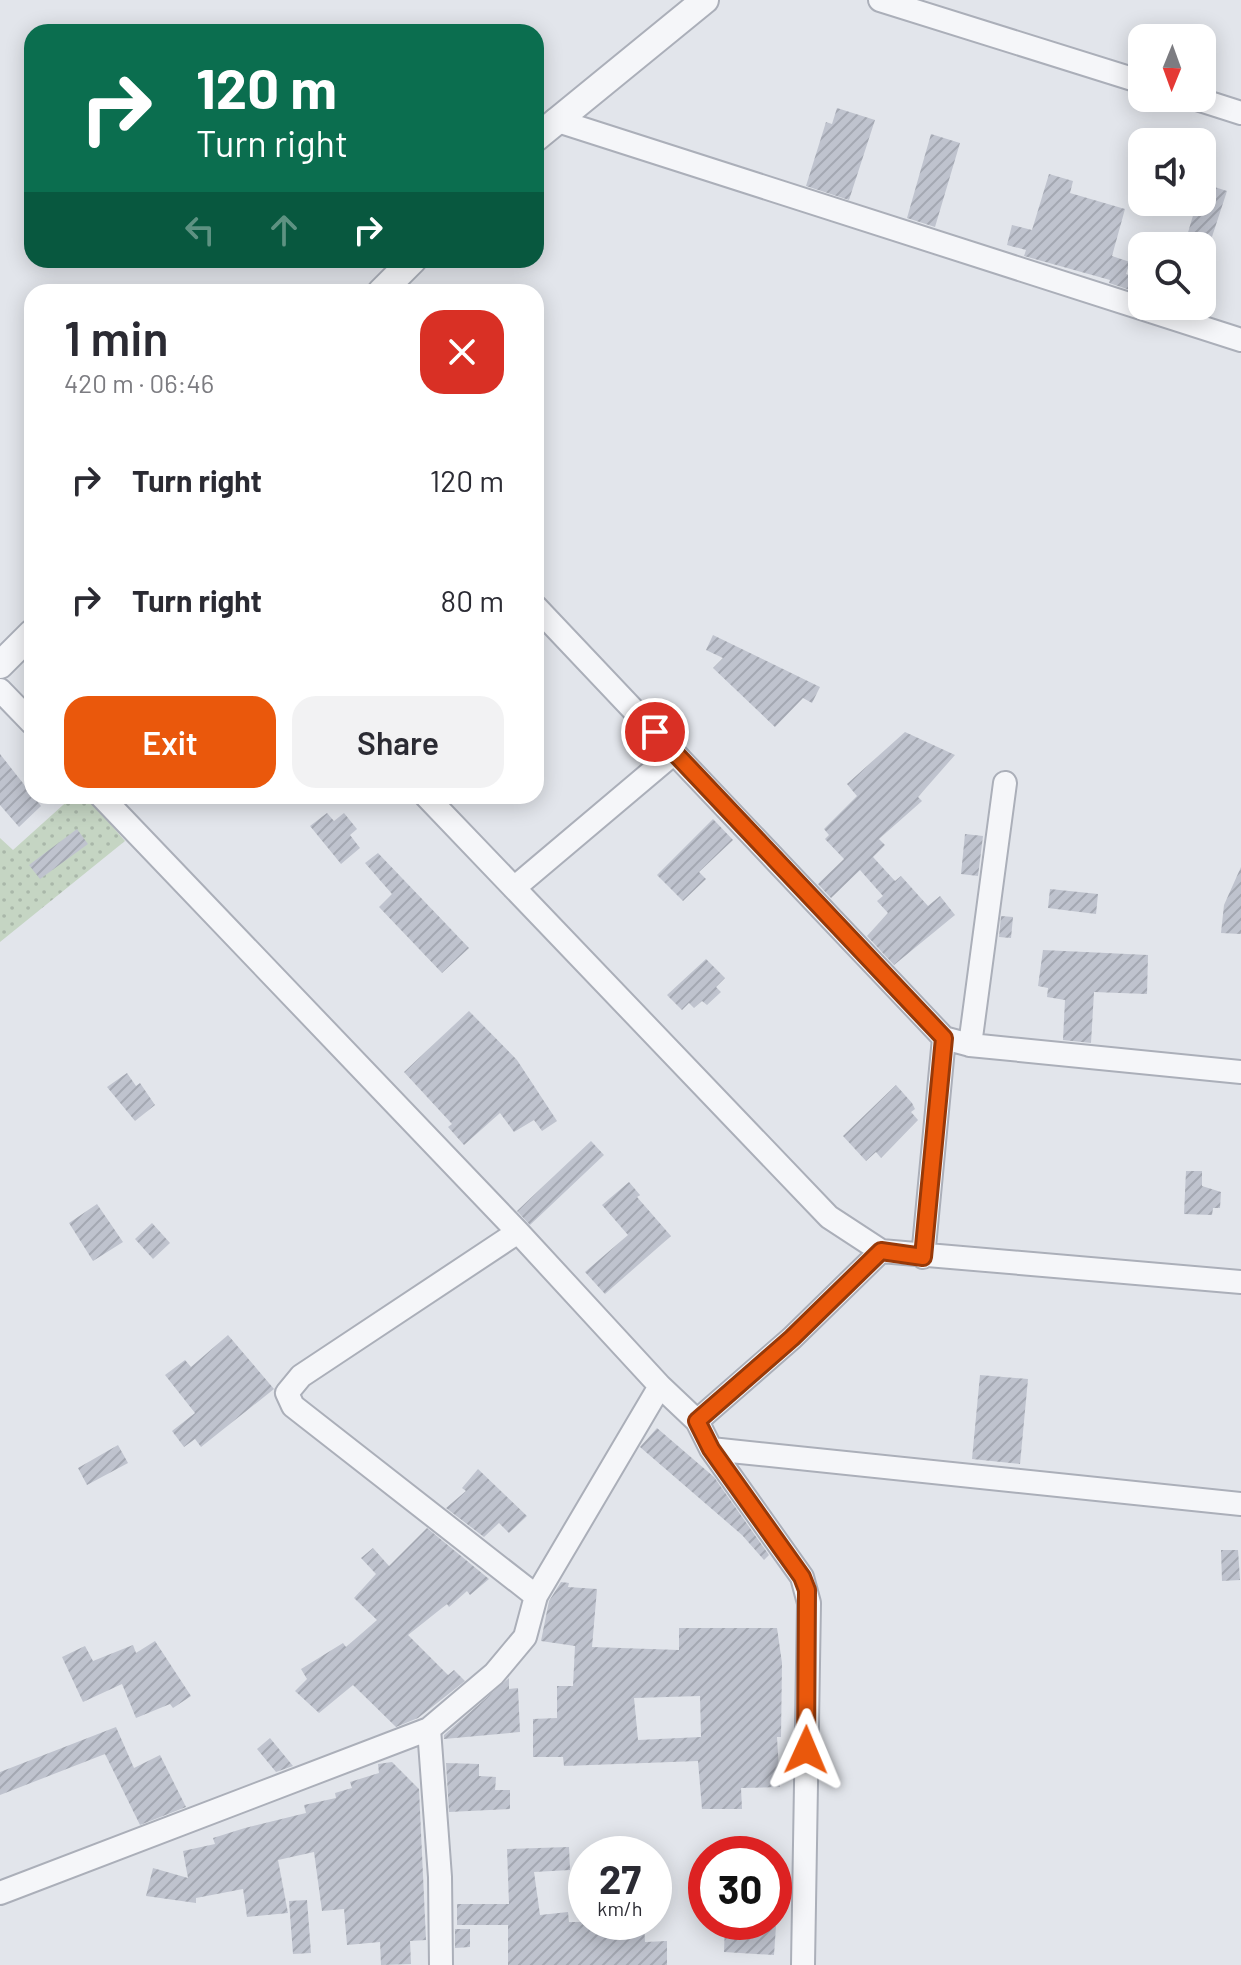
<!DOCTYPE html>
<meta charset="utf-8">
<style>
:root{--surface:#fff;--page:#f2f2f3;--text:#2b2b33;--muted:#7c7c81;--accent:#ea580c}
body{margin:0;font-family:Barlow,sans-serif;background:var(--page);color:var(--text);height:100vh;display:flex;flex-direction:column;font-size:30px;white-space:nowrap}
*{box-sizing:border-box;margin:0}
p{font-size:26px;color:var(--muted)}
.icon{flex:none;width:44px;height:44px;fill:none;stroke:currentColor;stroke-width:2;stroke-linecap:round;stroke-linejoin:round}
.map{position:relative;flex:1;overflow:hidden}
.panel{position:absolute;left:24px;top:284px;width:520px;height:520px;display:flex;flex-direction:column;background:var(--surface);border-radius:24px;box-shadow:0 4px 20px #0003}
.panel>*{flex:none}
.top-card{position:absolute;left:24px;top:24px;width:520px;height:244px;border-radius:24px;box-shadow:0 4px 20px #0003;background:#0b6e4f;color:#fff;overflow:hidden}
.needle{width:52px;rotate:181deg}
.fabs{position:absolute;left:1128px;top:24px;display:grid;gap:16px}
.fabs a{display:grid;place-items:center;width:88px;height:88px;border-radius:16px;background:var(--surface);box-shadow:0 4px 20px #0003;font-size:40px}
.speed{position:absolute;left:568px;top:1836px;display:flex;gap:16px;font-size:40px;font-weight:700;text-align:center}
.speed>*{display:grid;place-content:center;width:104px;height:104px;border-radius:50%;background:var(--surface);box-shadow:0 4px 20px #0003;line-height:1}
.speed small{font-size:20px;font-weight:400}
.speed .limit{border:12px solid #d22;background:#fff;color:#111}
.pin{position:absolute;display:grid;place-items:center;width:68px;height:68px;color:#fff;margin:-34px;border:4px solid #fff;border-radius:50%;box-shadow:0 2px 8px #0007}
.me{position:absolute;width:88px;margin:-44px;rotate:1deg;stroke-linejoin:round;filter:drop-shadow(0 0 6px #0008)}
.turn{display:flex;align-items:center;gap:28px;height:168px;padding:0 40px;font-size:36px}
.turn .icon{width:104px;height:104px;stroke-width:2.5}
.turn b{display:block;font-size:56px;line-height:68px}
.lanes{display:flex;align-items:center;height:76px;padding:0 40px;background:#0003;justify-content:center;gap:40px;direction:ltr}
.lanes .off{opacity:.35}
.round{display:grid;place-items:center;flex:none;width:84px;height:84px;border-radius:24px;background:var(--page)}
.headline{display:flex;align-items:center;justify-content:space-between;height:136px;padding:0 40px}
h1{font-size:48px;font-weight:600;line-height:60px}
.button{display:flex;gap:16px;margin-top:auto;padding:16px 40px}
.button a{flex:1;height:92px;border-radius:24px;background:var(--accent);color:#fff;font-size:32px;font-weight:600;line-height:92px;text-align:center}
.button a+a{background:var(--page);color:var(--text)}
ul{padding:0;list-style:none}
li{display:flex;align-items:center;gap:24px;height:120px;padding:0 40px}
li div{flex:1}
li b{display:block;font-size:30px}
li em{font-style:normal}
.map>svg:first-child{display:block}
</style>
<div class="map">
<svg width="1241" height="1965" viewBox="0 0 1241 1965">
<defs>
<pattern id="grass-dots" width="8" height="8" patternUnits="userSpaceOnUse" patternTransform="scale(2)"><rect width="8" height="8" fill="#c5d5c3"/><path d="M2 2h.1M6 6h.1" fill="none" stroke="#a9b7a9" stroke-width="1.8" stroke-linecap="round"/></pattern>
<pattern id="building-hatch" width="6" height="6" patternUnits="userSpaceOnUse" patternTransform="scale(2)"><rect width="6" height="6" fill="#bfc3ce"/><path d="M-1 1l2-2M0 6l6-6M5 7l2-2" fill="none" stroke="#a4a8b2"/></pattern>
</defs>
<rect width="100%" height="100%" fill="#e2e5eb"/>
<path fill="url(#grass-dots)" d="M 73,796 L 86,796 L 125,841 L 0,942 L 0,838 L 13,850 Z"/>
<path fill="url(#building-hatch)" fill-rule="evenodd" d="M 837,108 L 875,120 L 849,200 L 806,186 L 826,122 L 832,124 Z
M 931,134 L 960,143 L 935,227 L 907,218 Z
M 1049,174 L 1073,181 L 1070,193 L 1125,209 L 1112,256 L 1130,262 L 1126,274 L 1142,279 L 1139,293 L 1109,283 L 1110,280 L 1024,256 L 1026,250 L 1007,245 L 1012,225 L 1032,230 Z
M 1202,183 L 1227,191 L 1209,246 L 1184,246 L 1197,202 L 1202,202 Z
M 713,635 L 820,687 L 812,703 L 803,698 L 775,727 L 713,668 L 723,658 L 706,650 Z
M 905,732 L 955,755 L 918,797 L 922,801 L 879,839 L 885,845 L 873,857 L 895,881 L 901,876 L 928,906 L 940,896 L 955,915 L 894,965 L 867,936 L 888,913 L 877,901 L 883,896 L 860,870 L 831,898 L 818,884 L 844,859 L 825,839 L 829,835 L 824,829 L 857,796 L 847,784 Z
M 0,754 L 41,806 L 19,827 L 0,805 Z
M 327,813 L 334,821 L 344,813 L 357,829 L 350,835 L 360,848 L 341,864 L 310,826 Z
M 713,819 L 733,840 L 699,872 L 706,879 L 683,901 L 657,875 Z
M 77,829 L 88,844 L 40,879 L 29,865 Z
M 965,834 L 983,836 L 978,876 L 961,874 Z
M 378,853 L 469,948 L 442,973 L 379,907 L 392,894 L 365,863 Z
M 1241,867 L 1241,934 L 1221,933 L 1224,905 Z
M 1050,889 L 1098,894 L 1096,914 L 1048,908 Z
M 1001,916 L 1013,917 L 1011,938 L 999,937 Z
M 1043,950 L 1148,955 L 1147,994 L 1094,992 L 1091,1043 L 1063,1040 L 1065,1000 L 1047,997 L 1048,988 L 1038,986 Z
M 706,959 L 725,978 L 716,987 L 721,992 L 707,1005 L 702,1001 L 694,1008 L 689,1003 L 682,1010 L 667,995 Z
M 469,1011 L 517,1060 L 557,1121 L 542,1131 L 534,1120 L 514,1132 L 500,1113 L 464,1145 L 448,1127 L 452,1124 L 404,1072 Z
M 127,1073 L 136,1086 L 140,1083 L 155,1105 L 135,1121 L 107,1087 Z
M 896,1085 L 912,1103 L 915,1109 L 911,1112 L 918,1120 L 881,1158 L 876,1152 L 866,1161 L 843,1136 Z
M 591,1141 L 604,1155 L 530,1225 L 517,1211 Z
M 1186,1171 L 1202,1171 L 1202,1186 L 1221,1192 L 1220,1208 L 1213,1208 L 1212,1215 L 1184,1214 Z
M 629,1182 L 640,1195 L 637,1197 L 671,1236 L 605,1294 L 585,1272 L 628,1235 L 602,1205 Z
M 97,1204 L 123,1242 L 93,1261 L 69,1223 Z
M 152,1223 L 170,1243 L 153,1259 L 135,1239 Z
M 228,1335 L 274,1389 L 201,1447 L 195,1439 L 184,1447 L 172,1431 L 195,1413 L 165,1375 L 185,1360 L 191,1367 Z
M 980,1375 L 1028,1379 L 1020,1464 L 972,1459 Z
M 657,1428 L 714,1477 L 769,1555 L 764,1560 L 742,1535 L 640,1447 Z
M 118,1445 L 128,1463 L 87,1485 L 78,1468 Z
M 478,1469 L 527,1516 L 509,1533 L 499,1523 L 484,1537 L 446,1508 L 466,1491 L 462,1488 Z
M 427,1528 L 489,1579 L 470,1595 L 467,1591 L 449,1607 L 447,1604 L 408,1635 L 448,1675 L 454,1670 L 465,1681 L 418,1718 L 396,1727 L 353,1685 L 319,1713 L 295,1691 L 307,1679 L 301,1669 L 343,1643 L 346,1647 L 377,1620 L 354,1598 L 376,1574 L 361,1558 L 373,1548 L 389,1566 Z
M 1221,1550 L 1238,1550 L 1240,1580 L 1222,1581 Z
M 561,1582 L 569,1583 L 568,1587 L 597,1589 L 592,1647 L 679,1650 L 679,1628 L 777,1628 L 782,1663 L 781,1737 L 777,1737 L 780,1787 L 741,1788 L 742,1809 L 702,1809 L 698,1761 L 564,1766 L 563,1757 L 533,1757 L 533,1719 L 557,1718 L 557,1686 L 573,1686 L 575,1646 L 541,1641 L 549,1601 ZM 700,1696 L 701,1737 L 638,1740 L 634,1698 Z
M 155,1641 L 191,1696 L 173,1708 L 170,1704 L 136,1718 L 122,1684 L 83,1702 L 62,1657 L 85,1646 L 93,1661 L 133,1645 L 136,1653 Z
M 509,1678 L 509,1689 L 518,1688 L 520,1732 L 444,1739 L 444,1735 Z
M 116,1727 L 134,1768 L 160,1755 L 186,1807 L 140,1825 L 105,1754 L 0,1795 L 0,1772 Z
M 270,1738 L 293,1766 L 276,1772 L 257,1749 Z
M 392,1762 L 419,1789 L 426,1940 L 410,1941 L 411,1964 L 381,1965 L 380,1942 L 347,1945 L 344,1909 L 322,1911 L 314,1852 L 278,1860 L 288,1913 L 247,1917 L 243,1889 L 196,1898 L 196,1903 L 146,1896 L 153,1868 L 188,1878 L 183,1851 L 215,1844 L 213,1838 L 245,1828 L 306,1813 L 304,1805 L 336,1798 L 335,1793 L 352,1788 L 350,1782 L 379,1773 L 378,1764 Z
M 446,1763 L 479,1764 L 479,1776 L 496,1777 L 495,1790 L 510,1790 L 510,1809 L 449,1812 Z
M 569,1847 L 570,1870 L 534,1872 L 540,1915 L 568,1912 L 569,1922 L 644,1922 L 645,1942 L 667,1941 L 667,1965 L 508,1965 L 508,1925 L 457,1925 L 457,1904 L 509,1904 L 507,1849 Z
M 307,1900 L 311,1953 L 293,1954 L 289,1901 Z
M 725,1924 L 776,1926 L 774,1955 L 724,1952 Z
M 455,1929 L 470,1929 L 470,1947 L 455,1948 Z"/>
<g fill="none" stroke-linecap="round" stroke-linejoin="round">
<defs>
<path id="minor" d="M 880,0 L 1142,82
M 1194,98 L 1241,113
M 555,120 L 1241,340
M 536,607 L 944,1038 L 970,1045 L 1241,1072
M 0,690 L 32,723
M 101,796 L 518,1232 L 660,1386 L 697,1421 L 711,1449 L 802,1577 L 809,1603 L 803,1965
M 426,796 L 829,1217 L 881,1251 L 1241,1282
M 514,888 L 674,753
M 970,1045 L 1005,783
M 518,1232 L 301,1376 L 287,1393 L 293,1406 L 536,1596
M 923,1257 L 944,1038
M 697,1421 L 792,1338 L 881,1251
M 711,1449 L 1241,1504
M 429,1729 L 440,1877 L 441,1965
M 0,1893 L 429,1729 L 494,1674 L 525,1637 L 536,1596 L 660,1386"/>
<path id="tertiary" d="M 536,138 L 705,0
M 381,292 L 413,260
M 0,665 L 32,633"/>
</defs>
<use href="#minor" stroke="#abafb9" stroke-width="26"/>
<use href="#tertiary" stroke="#abafb9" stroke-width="30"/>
<use href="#minor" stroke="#f5f6f9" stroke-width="22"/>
<use href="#tertiary" stroke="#f5f6f9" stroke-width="26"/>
</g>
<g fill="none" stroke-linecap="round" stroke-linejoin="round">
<defs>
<path id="route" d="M 655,732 L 944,1038 L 923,1257 L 881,1251 L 792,1338 L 697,1421 L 711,1449 L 802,1577 L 807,1590 L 806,1750"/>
</defs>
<use href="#route" stroke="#983908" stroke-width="20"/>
<use href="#route" stroke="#ea580c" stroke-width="14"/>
</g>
</svg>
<div class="fabs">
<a><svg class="needle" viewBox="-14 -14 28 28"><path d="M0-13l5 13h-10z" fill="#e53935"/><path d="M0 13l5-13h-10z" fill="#7c7c81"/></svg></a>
<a><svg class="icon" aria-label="sound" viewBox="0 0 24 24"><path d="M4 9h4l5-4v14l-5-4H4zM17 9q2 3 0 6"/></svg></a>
<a><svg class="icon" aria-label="search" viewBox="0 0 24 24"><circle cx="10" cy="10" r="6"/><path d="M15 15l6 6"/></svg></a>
</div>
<div class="speed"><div>27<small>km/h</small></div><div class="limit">30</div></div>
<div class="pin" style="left:655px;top:732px;background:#d93025"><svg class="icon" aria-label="arrive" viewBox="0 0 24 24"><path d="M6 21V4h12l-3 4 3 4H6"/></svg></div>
<svg class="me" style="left:806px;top:1750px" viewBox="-20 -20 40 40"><path d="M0-17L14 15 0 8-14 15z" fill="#ea580c" stroke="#fff" stroke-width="4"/></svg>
<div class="top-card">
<div class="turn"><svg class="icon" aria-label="right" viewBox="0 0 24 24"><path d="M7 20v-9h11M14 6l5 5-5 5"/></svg><div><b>120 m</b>Turn right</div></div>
<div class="lanes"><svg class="icon off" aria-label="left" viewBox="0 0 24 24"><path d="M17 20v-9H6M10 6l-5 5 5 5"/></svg><svg class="icon off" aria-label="ahead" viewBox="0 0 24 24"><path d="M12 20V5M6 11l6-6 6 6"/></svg><svg class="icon" aria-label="right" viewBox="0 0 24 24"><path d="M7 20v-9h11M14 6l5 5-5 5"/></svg></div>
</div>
<section class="panel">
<div class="headline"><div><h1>1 min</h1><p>420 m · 06:46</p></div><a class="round" style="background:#d93025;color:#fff"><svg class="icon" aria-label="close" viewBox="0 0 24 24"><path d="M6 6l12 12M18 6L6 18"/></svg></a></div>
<ul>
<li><svg class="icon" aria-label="right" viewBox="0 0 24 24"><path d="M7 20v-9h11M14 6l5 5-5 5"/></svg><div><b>Turn right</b></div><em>120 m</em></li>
<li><svg class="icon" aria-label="right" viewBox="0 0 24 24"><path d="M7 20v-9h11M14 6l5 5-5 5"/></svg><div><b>Turn right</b></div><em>80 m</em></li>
</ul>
<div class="button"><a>Exit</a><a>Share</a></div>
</section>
</div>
